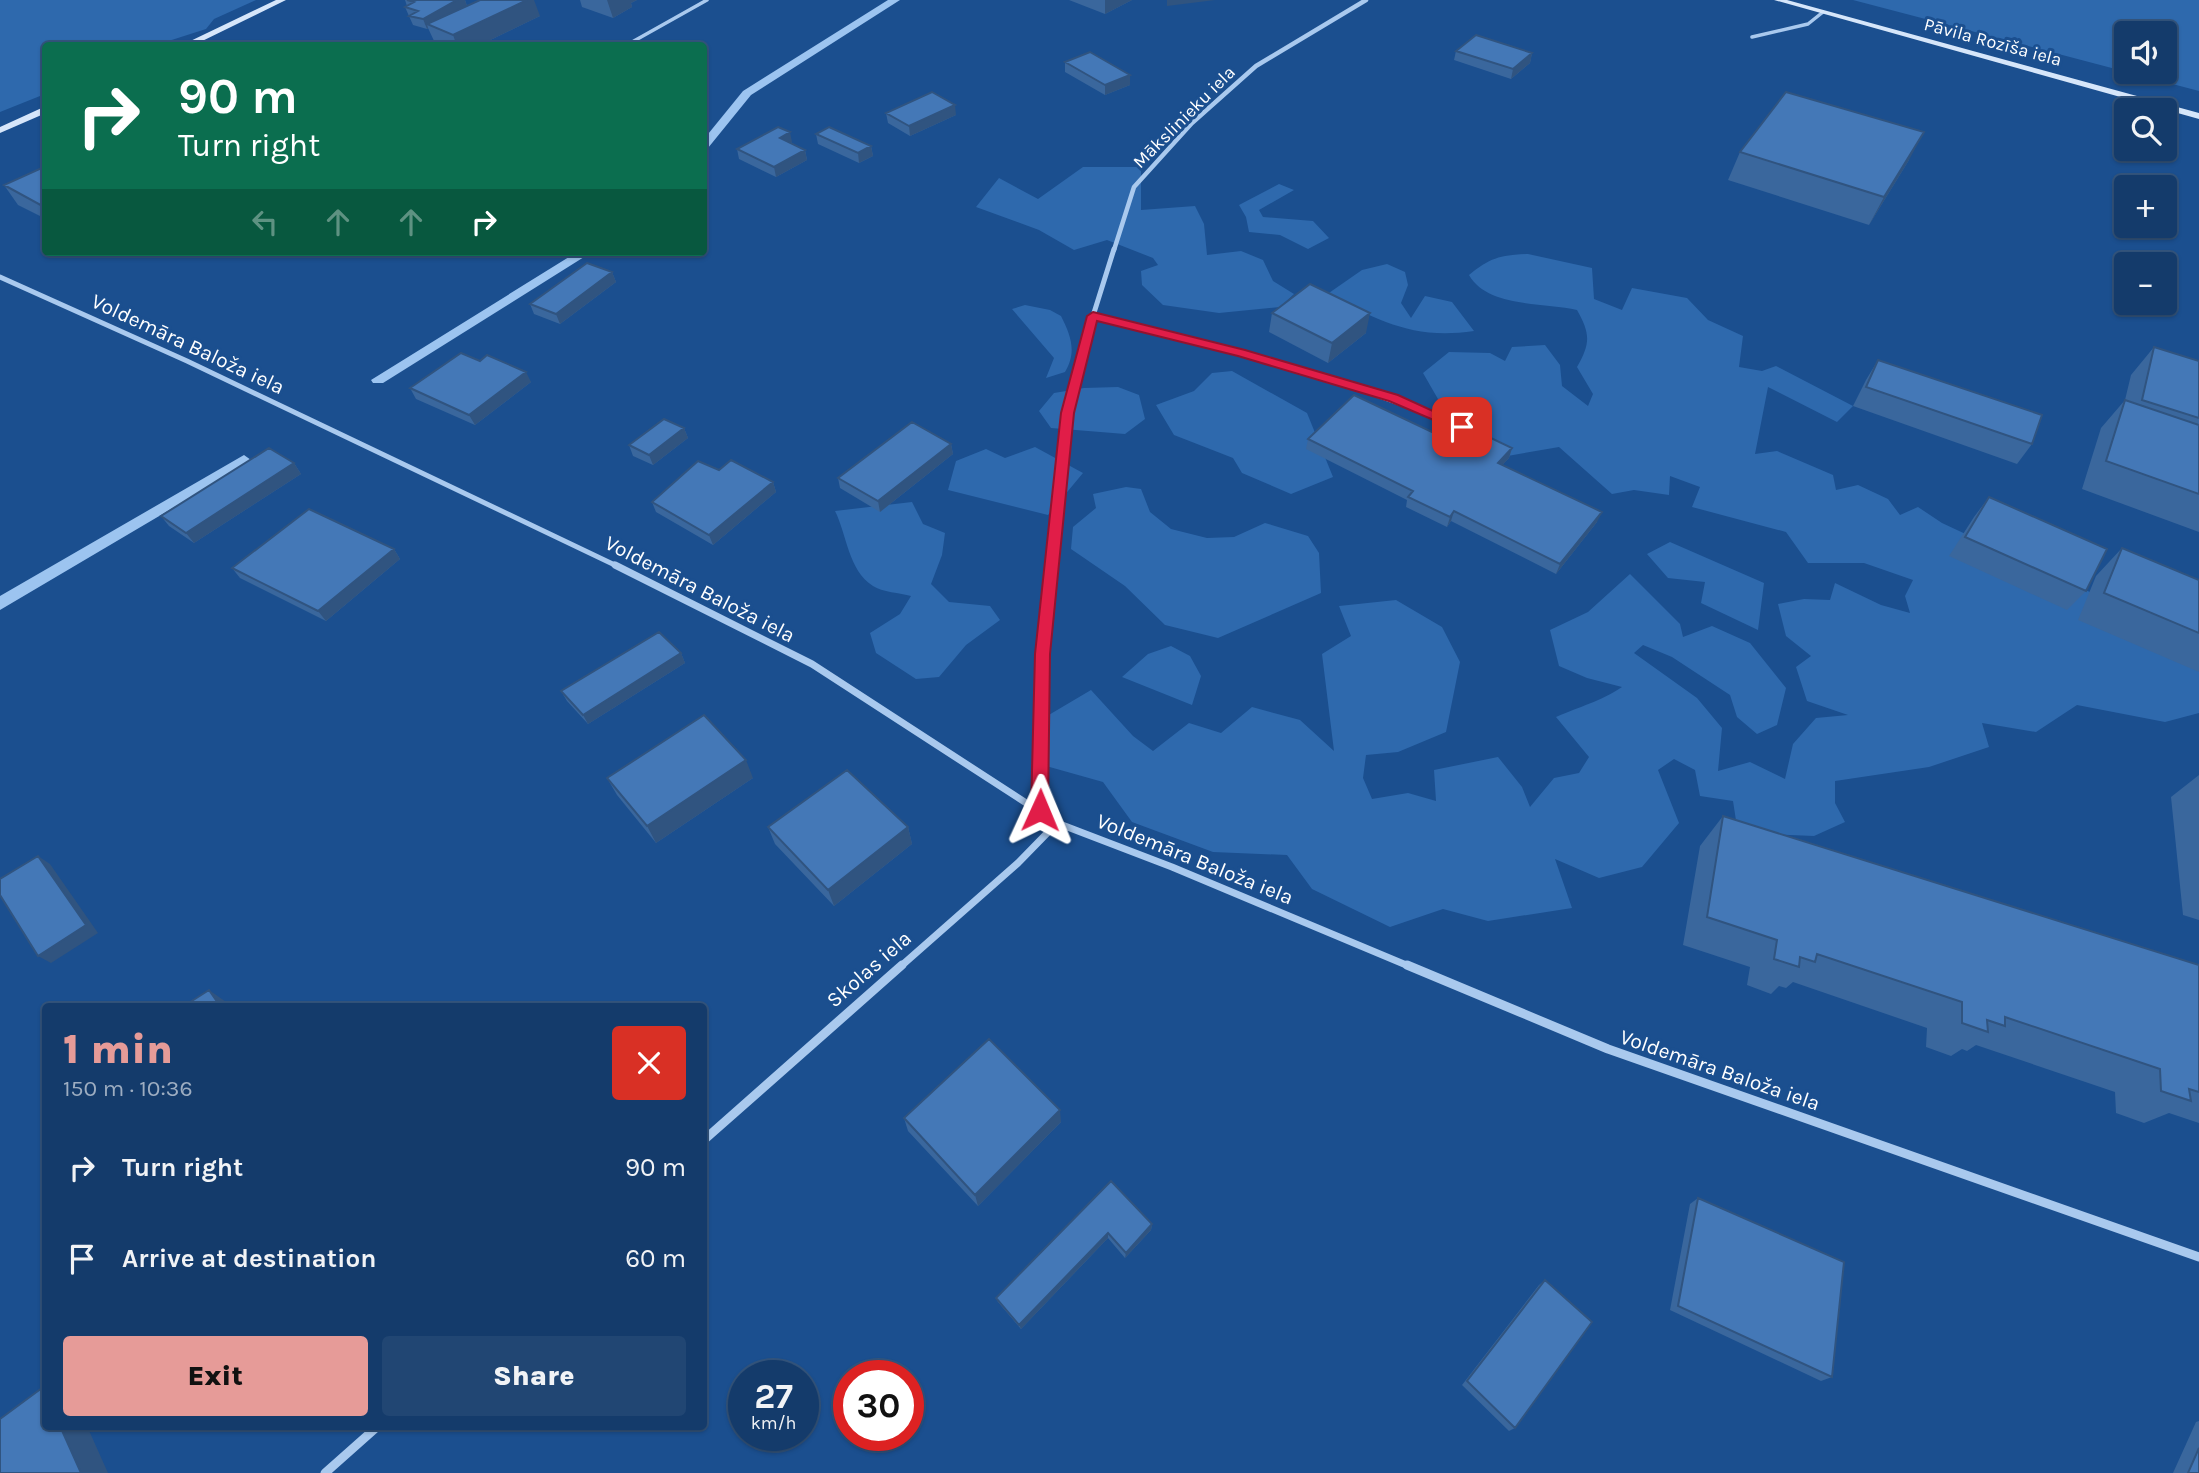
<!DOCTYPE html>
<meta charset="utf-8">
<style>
:root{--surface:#143b6b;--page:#214673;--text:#f1f3f6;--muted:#9dadc1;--line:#33557e;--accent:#e69b98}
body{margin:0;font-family:Karla,sans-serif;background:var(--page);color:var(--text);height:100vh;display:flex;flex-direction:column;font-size:26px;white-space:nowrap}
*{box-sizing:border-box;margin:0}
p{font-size:23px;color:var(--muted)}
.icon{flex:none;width:38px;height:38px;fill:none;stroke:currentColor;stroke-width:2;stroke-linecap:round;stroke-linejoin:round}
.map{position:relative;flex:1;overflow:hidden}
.side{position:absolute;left:42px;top:1003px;width:665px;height:427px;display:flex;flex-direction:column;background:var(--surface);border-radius:7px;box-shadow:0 2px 5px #0004,0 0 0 2px var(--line)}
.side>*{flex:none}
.banner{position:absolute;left:42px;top:42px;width:665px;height:214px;border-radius:7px;box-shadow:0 2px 5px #0004,0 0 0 2px var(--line);background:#0b6e4f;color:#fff;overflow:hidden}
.controls{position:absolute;left:2114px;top:21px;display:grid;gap:14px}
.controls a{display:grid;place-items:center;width:63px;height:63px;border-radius:7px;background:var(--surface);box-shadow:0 2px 5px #0004,0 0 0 2px var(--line);font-size:35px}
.speed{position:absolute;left:728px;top:1360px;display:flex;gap:14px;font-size:35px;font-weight:700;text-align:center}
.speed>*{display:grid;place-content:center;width:91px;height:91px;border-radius:50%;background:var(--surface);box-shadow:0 2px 5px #0004,0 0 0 2px var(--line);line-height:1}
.speed small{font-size:18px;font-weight:400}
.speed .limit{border:10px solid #d22;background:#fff;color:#111}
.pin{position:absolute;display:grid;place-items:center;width:60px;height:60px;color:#fff;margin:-30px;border-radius:14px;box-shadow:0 4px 10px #0006}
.me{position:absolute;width:77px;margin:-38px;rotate:1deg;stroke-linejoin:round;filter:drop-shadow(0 0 5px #0008)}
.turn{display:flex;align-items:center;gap:24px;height:147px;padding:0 21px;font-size:32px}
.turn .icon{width:91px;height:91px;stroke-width:2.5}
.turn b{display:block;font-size:49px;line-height:60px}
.lanes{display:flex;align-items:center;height:66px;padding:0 21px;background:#0003;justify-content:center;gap:35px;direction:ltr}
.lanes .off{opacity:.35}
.round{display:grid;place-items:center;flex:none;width:74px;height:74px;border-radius:7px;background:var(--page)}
.summary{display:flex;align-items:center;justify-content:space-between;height:119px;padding:0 21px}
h1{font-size:42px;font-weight:800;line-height:52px;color:var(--accent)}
.button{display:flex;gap:14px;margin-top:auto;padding:14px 21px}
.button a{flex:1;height:80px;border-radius:7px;background:var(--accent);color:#111;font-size:28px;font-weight:800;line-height:80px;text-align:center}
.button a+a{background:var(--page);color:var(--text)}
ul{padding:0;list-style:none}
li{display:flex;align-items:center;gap:21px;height:91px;padding:0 21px}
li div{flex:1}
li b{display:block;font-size:26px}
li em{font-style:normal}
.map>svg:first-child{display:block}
</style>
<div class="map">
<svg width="2199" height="1473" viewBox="0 0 2199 1473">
<rect width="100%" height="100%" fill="#1b4f8f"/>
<path fill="#2e69ad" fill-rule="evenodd" d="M 0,0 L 256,0 L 214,19 L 206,29 L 156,45 L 46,46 L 45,94 L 0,112 Z
M 1853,0 L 2199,0 L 2199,91 ZM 2126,33 L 2165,33 L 2165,72 L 2126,72 Z
M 1083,167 L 1141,167 L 1141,210 L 1195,206 L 1204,224 L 1207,255 L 1241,251 L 1263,260 L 1273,281 L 1294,294 L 1280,307 L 1219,313 L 1163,305 L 1142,285 L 1141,271 L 1158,265 L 1153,258 L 1107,240 L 1074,250 L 1039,230 L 976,207 L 999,178 L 1038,199 Z
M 1279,184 L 1294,190 L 1259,210 L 1263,217 L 1313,221 L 1329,238 L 1308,249 L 1280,235 L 1249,232 L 1246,217 L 1239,205 Z
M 1528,254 L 1592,268 L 1594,299 L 1622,310 L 1632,288 L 1687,298 L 1708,320 L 1743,336 L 1739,367 L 1762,371 L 1776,366 L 1853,406 L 1837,422 L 1768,387 L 1755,454 L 1777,451 L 1833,475 L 1836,490 L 1858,485 L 1888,499 L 1900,515 L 1918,507 L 1942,523 L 2199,643 L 2199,713 L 2165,722 L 2077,705 L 2036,732 L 1982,723 L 1989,747 L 1929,767 L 1835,781 L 1835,803 L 1845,822 L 1814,836 L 1767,834 L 1737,827 L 1733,801 L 1700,796 L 1695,770 L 1674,759 L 1658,770 L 1679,823 L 1642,867 L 1599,878 L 1555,859 L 1572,908 L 1488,921 L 1443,909 L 1390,927 L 1312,889 L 1287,855 L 1213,852 L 1132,822 L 1103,782 L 1039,764 L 1042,719 L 1091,690 L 1133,736 L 1153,751 L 1189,723 L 1221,733 L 1252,707 L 1300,720 L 1334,751 L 1322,654 L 1351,636 L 1339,606 L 1396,600 L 1442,627 L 1460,662 L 1446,732 L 1398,752 L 1366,755 L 1363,778 L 1372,799 L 1408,793 L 1436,801 L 1434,770 L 1498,757 L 1522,787 L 1530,807 L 1554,778 L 1579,773 L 1589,757 L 1556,717 C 1581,706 1599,702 1622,687 L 1587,678 L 1559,666 L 1550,630 L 1588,612 L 1630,574 L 1680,624 L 1683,637 L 1712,626 L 1750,643 L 1786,688 L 1777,725 L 1757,734 L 1737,717 L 1730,695 L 1672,657 L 1643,645 L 1634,653 L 1697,698 L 1722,728 L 1718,771 L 1750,762 L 1785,779 L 1793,744 L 1816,718 L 1848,715 L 1807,701 L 1796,667 L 1811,656 L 1786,636 L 1778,604 L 1804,599 L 1830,600 L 1835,583 L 1881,605 L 1910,613 L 1905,596 L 1913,580 L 1864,563 L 1808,563 L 1786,532 L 1692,507 L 1700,487 L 1670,476 L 1669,495 L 1634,490 L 1612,494 L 1559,447 L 1496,458 L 1439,428 L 1442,406 L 1423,373 L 1449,352 L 1490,353 L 1505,361 L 1512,347 L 1545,345 L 1560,365 L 1562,386 L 1588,406 L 1593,394 L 1577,367 C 1591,343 1590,333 1577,310 C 1543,302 1488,308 1469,275 C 1490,258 1500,255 1528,254 Z
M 1387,264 L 1405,272 L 1408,285 L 1401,303 L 1411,318 L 1425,296 L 1452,302 L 1474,331 C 1411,340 1381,320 1326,295 L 1362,270 Z
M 1025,305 L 1050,310 L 1061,316 C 1071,336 1077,352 1065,372 L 1046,378 L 1054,358 L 1012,309 Z
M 1232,371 L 1307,413 L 1333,477 L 1291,494 L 1242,473 L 1233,458 L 1174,435 L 1156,405 L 1194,391 L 1212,373 Z
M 1118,387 L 1139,395 L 1145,419 L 1125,434 L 1051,428 L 1039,411 L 1054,393 L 1084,388 Z
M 1035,447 L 1083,473 L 1048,515 L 948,490 L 956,461 L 986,449 L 1005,458 Z
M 1126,487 L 1141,489 L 1150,512 L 1171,529 L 1207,538 L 1234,537 L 1265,523 L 1308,536 L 1319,553 L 1321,593 L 1218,638 L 1165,625 L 1125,586 L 1071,549 L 1073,527 L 1096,508 L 1093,494 Z
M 912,502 L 923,524 L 945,533 L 942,555 L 931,584 L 949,602 L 990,606 L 1000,620 L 966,645 L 939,677 L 916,679 L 876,653 L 870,633 L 900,614 L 911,596 C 900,593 882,592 873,586 C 848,570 847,535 835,511 Z
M 1670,542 L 1764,583 L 1758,630 L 1701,603 L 1705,582 L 1668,578 L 1647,554 Z
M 1171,646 L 1190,656 L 1201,676 L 1192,705 L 1122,677 L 1148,654 Z"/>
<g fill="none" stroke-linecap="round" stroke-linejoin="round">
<path fill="#9cc4f0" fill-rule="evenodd" d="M 888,0 L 900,0 L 751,95 L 708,148 L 704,149 L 704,139 L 743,91 Z
M 577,252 L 592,252 L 383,383 L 373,383 L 371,380 Z
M 244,455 L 251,460 L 249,463 L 0,610 L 0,596 Z"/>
<path stroke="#a9c9ee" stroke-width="3.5" d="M 1752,37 L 1808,24 L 1823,12
M 625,46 L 707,0"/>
<path stroke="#a9c9ee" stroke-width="4.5" d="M 1093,316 L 1317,374 L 1448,421"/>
<path stroke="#a9c9ee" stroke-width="4.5" d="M 1114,250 L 1134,187 L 1192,123 L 1256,66 L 1366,0"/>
<path stroke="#a9c9ee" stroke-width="5" d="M 0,277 L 187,361 L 619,567
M 1052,567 L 1068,413 L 1093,316 L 1114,249"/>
<path stroke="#a9c9ee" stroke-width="7" d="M 615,565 L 812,664 L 1057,823 L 1172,867 L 1411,967
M 1039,810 L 1043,654 L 1052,565
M 900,967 L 1018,863 L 1057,823"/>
<path stroke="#a9c9ee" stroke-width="9" d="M 1407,965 L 1608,1049 L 2199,1257
M 704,1140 L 902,965
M 325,1473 L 378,1426"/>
<path fill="#d6e6fa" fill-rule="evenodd" d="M 276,0 L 286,0 L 192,46 L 180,46 Z
M 1774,0 L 1787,0 L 2199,113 L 2199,119 Z
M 46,106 L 46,113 L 0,133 L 0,127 Z"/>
</g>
<path fill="#3a679d" d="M 405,0 L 465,0 L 467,6 L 540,16 L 478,46 L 441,46 L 435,43 L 428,28 L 427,29 L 413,25 L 405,7 L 407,6 Z
M 580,0 L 637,0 L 631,3 L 632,7 L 613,18 L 582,7 Z
M 1069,0 L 1132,0 L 1105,14 Z
M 1456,51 L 1532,53 L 1530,63 L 1511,79 L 1454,60 Z
M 1065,62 L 1130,75 L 1130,85 L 1105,95 L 1065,72 Z
M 886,113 L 956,115 L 910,136 L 888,123 Z
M 816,134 L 871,146 L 873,156 L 859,163 L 818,144 Z
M 792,142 L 791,143 L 805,150 L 807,160 L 776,177 L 739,159 L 737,149 Z
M 1740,152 L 1909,160 L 1869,225 L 1728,180 Z
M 46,166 L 46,219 L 18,205 L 4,185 Z
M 612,272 L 616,282 L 560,324 L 534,314 L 530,304 Z
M 1272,313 L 1366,333 L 1328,363 L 1269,332 Z
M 2154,347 L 2199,361 L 2199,532 L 2082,489 L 2101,428 L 2125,400 L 2131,375 Z
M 1878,360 L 2032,444 L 2017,464 L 1853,406 L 1866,380 Z
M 480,361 L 531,382 L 475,425 L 416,399 L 410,388 Z
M 684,428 L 688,438 L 653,465 L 633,456 L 629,445 Z
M 1432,432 L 1512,448 L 1509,458 L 1502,465 L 1597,522 L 1556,574 L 1451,521 L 1447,527 L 1406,507 L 1407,500 L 1306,449 L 1308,439 Z
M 951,444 L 953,454 L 880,512 L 840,488 L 838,478 Z
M 294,463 L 301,474 L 194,543 L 169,526 L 161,516 Z
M 773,482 L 776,492 L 713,545 L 656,512 L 652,502 Z
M 1989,497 L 2086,591 L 2067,610 L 1949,556 L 1974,517 Z
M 2122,548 L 2199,580 L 2199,672 L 2078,620 L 2096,576 Z
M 394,549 L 400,559 L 326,621 L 240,578 L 232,568 Z
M 681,653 L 685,663 L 588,724 L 567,701 L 561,691 Z
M 2199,775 L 2199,920 L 2183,915 L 2171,797 Z
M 607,778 L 753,778 L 656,843 L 617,795 Z
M 1723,816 L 2199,965 L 2199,1123 L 2169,1113 L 2144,1123 L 2116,1113 L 2115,1092 L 1976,1045 L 1967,1051 L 1962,1049 L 1951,1056 L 1926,1047 L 1927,1028 L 1793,982 L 1786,988 L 1779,986 L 1771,994 L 1747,985 L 1750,967 L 1683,945 L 1700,846 Z
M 768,827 L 908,827 L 912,844 L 834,906 L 775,844 Z
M 904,1118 L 1061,1122 L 978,1206 L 908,1131 Z
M 1111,1181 L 1152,1224 L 1151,1230 L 1125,1258 L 1108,1238 L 1021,1329 L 998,1302 L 996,1298 Z
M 1698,1198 L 1832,1377 L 1821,1381 L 1670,1310 L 1690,1204 Z
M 1545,1280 L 1515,1428 L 1509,1431 L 1462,1385 L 1539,1285 Z
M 2199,1421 L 2199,1473 L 2173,1473 L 2196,1422 Z"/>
<path fill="#305480" d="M 457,0 L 465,0 L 467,6 L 427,24 L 428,28 L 427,29 L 423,19 Z
M 526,0 L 534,0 L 540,16 L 478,46 L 457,46 L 453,35 Z
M 607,0 L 637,0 L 631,3 L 632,7 L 613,18 Z
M 1105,0 L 1132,0 L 1105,14 Z
M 1167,0 L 1215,0 L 1167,6 Z
M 1532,53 L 1530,63 L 1511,79 L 1513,69 Z
M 1130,75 L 1130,85 L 1105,95 L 1105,85 Z
M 955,105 L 956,115 L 910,136 L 909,126 Z
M 790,132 L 792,142 L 782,147 L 780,138 Z
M 1924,132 L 1909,160 L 1869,225 L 1884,197 Z
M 871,146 L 873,156 L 859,163 L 858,153 Z
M 805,150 L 807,160 L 776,177 L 774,167 Z
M 612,272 L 616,282 L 560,324 L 556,314 Z
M 1370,313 L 1366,333 L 1328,363 L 1332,343 Z
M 526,372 L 531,382 L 475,425 L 469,415 Z
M 684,428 L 688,438 L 653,465 L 649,455 Z
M 951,444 L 953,454 L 880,512 L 878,501 Z
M 1512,448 L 1509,458 L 1495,473 L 1498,463 Z
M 294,463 L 301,474 L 194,543 L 186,533 Z
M 773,482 L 776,492 L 713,545 L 709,535 Z
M 1454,511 L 1451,521 L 1447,527 L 1450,517 Z
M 1602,512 L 1597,522 L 1556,574 L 1560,564 Z
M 394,549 L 400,559 L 326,621 L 318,611 Z
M 681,653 L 685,663 L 588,724 L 583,715 Z
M 746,760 L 753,778 L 656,843 L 647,826 Z
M 908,827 L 912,844 L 834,906 L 828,890 Z
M 38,856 L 50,864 L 98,933 L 51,963 L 38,956 Z
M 209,990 L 229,1004 L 231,1006 L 220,1006 Z
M 1060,1110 L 1061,1122 L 978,1206 L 975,1195 Z
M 1152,1224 L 1151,1230 L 1125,1258 L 1126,1253 Z
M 1108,1233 L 1108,1238 L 1021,1329 L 1019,1325 Z
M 60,1426 L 87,1426 L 108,1473 L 81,1473 Z"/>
<path fill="#4478b7" stroke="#305480" stroke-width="2" d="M 407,0 L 457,0 L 423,19 L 409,16 L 418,11 L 405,7 L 414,2 Z
M 480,0 L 527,0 L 453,35 L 427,24 Z
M 1476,35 L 1532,53 L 1513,69 L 1456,51 Z
M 1090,52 L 1130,75 L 1105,85 L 1065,62 Z
M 932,92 L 955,105 L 909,126 L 886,113 Z
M 1786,92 L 1924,132 L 1884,197 L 1740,152 Z
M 778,127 L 790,132 L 780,138 L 805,150 L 774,167 L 737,149 Z
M 829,127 L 871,146 L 858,153 L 816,134 Z
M 46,166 L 46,208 L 4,185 Z
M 587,263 L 612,272 L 556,314 L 530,304 Z
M 1310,284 L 1370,313 L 1332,343 L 1272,313 Z
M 2154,347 L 2199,361 L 2199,418 L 2142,400 Z
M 461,353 L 480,361 L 487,355 L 526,372 L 469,415 L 410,388 Z
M 1878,360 L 2042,415 L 2032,444 L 1866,387 Z
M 1354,395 L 1432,432 L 1447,417 L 1512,448 L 1498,463 L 1602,512 L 1560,564 L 1454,511 L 1450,517 L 1408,497 L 1413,491 L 1308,439 Z
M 2125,400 L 2199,425 L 2199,494 L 2106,461 Z
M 664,419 L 684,428 L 649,455 L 629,445 Z
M 912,422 L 951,444 L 878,501 L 838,478 Z
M 269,448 L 294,463 L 186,533 L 161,516 Z
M 731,460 L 773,482 L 709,535 L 652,502 L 698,461 L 719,470 Z
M 1989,497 L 2107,549 L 2086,591 L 1965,537 Z
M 309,509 L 394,549 L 318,611 L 232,568 Z
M 2122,548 L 2199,580 L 2199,633 L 2104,593 Z
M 659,632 L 681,653 L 583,715 L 561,691 Z
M 704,715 L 746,760 L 647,826 L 607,778 Z
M 847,770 L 908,827 L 828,890 L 768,827 Z
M 1723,816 L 2199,965 L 2199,1092 L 2189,1089 L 2191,1101 L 2161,1091 L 2160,1069 L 2005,1017 L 2005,1026 L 1987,1020 L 1988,1032 L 1962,1023 L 1962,1002 L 1817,954 L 1815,962 L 1800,957 L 1799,967 L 1774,959 L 1777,940 L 1707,917 Z
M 38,856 L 86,925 L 38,956 L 0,895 L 0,879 Z
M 209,990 L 220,1006 L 184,1006 Z
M 989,1039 L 1060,1110 L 975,1195 L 904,1118 Z
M 1111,1181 L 1152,1224 L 1126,1253 L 1108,1233 L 1019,1325 L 996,1298 Z
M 1698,1198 L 1844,1262 L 1832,1377 L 1678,1306 Z
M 1545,1280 L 1592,1322 L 1515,1428 L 1467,1381 Z
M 42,1388 L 46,1395 L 46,1426 L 60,1426 L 81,1473 L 0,1473 L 0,1419 Z
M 2199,1448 L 2199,1473 L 2188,1473 Z"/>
<path fill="#e11d48" stroke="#92132f" stroke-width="2" d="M 1093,312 L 1245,350 L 1398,395 L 1468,427 L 1467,430 L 1457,430 L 1389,401 L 1238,356 L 1097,321 L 1074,413 L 1050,654 L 1048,810 L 1045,815 L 1034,815 L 1031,810 L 1035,654 L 1061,413 L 1087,316 Z"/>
<g text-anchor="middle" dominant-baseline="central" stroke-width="6" stroke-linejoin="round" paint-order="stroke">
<g font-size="18" fill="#fff" stroke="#1b4f8f">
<text transform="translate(1993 42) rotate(15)">Pāvila Rozīša iela</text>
<text transform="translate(1184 117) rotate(-45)">Mākslinieku iela</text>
</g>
<g font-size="21" fill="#fff" stroke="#1b4f8f">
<text transform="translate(188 344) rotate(25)">Voldemāra Baloža iela</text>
<text transform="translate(700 589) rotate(27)">Voldemāra Baloža iela</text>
<text transform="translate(1195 859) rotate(22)">Voldemāra Baloža iela</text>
<text transform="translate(869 969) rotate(-41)">Skolas iela</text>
<text transform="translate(1720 1070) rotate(19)">Voldemāra Baloža iela</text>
</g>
</g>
</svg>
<div class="controls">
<a><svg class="icon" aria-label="sound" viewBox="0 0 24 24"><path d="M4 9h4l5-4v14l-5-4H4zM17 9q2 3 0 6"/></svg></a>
<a><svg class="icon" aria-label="search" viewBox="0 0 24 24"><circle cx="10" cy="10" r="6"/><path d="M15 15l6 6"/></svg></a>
<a>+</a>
<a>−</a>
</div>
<div class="speed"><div>27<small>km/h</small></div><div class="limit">30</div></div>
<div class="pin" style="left:1462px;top:427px;background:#d93025"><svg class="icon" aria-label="arrive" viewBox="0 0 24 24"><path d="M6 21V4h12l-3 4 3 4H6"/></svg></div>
<svg class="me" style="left:1040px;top:810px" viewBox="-20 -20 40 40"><path d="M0-17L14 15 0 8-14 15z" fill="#e11d48" stroke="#fff" stroke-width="4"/></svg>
<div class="banner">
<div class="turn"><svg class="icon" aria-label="right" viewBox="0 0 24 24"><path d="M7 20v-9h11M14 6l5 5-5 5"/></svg><div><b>90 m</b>Turn right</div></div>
<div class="lanes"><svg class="icon off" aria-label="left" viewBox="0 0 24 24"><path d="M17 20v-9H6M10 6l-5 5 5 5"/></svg><svg class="icon off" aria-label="ahead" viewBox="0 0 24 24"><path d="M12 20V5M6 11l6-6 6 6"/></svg><svg class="icon off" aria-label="ahead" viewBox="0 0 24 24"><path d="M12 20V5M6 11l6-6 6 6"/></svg><svg class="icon" aria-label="right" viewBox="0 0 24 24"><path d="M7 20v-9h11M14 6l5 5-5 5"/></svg></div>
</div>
<section class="side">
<div class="summary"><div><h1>1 min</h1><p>150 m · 10:36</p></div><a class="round" style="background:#d93025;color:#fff"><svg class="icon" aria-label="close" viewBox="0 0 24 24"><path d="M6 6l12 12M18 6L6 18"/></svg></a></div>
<ul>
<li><svg class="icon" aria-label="right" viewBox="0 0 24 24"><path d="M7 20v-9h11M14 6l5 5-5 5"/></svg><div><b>Turn right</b></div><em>90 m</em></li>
<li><svg class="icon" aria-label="arrive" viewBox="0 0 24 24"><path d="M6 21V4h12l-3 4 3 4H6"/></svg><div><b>Arrive at destination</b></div><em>60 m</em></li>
</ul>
<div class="button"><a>Exit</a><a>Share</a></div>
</section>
</div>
